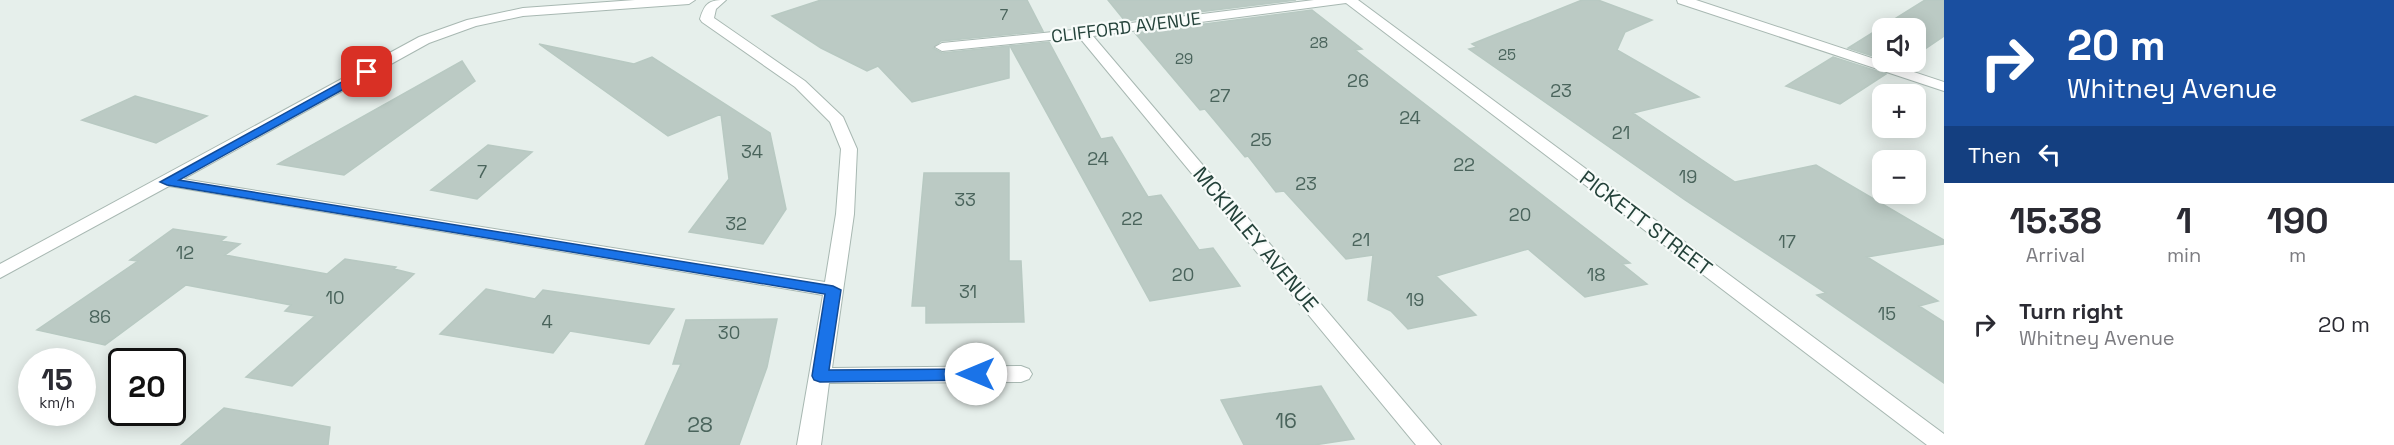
<!DOCTYPE html>
<meta charset="utf-8">
<style>
:root{--surface:#fff;--page:#f2f2f3;--text:#2b2b33;--muted:#7c7c81}
body{margin:0;font-family:"Space Grotesk",sans-serif;background:var(--page);color:var(--text);height:100vh;display:flex;flex-direction:column;font-size:22px;white-space:nowrap}
*{box-sizing:border-box;margin:0}
p{font-size:20px;color:var(--muted)}
.icon{flex:none;width:33px;height:33px;fill:none;stroke:currentColor;stroke-width:2;stroke-linecap:round;stroke-linejoin:round}
.map{position:relative;flex:1;overflow:hidden}
.drawer{display:flex;flex-direction:column;background:var(--surface);width:450px}
.drawer>*{flex:none}
.banner{background:#1a4fa0;color:#fff;overflow:hidden}
.tools{position:absolute;left:1872px;top:18px;display:grid;gap:12px}
.tools a{display:grid;place-items:center;width:54px;height:54px;border-radius:12px;background:var(--surface);box-shadow:0 3px 15px #0003;font-size:30px}
.speed{position:absolute;left:18px;top:348px;display:flex;gap:12px;font-size:30px;font-weight:700;text-align:center}
.speed>*{display:grid;place-content:center;width:78px;height:78px;border-radius:50%;background:var(--surface);box-shadow:0 3px 15px #0003;line-height:1}
.speed small{font-size:15px;font-weight:400}
.speed .limit{border:3px solid #111;border-radius:9px;background:#fff;color:#111}
.pin{position:absolute;display:grid;place-items:center;width:51px;height:51px;color:#fff;margin:-26px;border-radius:12px;box-shadow:0 3px 9px #0006}
.me{position:absolute;width:66px;margin:-33px;rotate:270deg;stroke-linejoin:round;filter:drop-shadow(0 0 4px #0008)}
.turn{display:flex;align-items:center;gap:21px;height:126px;padding:0 24px;font-size:27px}
.turn .icon{width:78px;height:78px;stroke-width:2.5}
.turn b{display:block;font-size:42px;line-height:51px}
.then{display:flex;align-items:center;height:57px;padding:0 24px;background:#0003;gap:12px;font-size:22px}
.eta{display:flex;justify-content:space-evenly;align-items:center;height:102px;text-align:center}
.eta b{font-size:36px;font-weight:700;line-height:42px}
ul{padding:0;list-style:none}
li{display:flex;align-items:center;gap:18px;height:78px;padding:0 24px}
li div{flex:1}
li b{display:block;font-size:22px}
li em{font-style:normal}
main{display:flex;flex:1;min-height:0}
.map>svg:first-child{display:block}
</style>
<main>
<div class="map">
<svg width="1944" height="445" viewBox="0 0 1944 445">
<rect width="100%" height="100%" fill="#e6efeb"/>
<path fill="#bbcac4" stroke="#b8c9c2" stroke-width="1.5" d="M 821,0 L 1027,0 L 1043,31 L 941,41 L 933,48 L 942,53 L 1009,46 L 1009,78 L 912,102 L 878,66 L 867,71 L 821,48 L 772,16 Z
M 1108,0 L 1296,0 L 1125,21 Z
M 1582,0 L 1598,0 L 1652,20 L 1625,32 L 1617,50 L 1699,97 L 1633,113 L 1714,168 L 1735,182 L 1816,165 L 1944,240 L 1944,244 L 1867,257 L 1938,301 L 1919,306 L 1944,322 L 1944,383 L 1817,295 L 1826,293 L 1685,200 L 1469,49 L 1477,47 L 1472,44 Z
M 1925,0 L 1944,0 L 1944,36 L 1916,55 L 1916,28 L 1882,28 L 1882,59 L 1848,48 Z
M 1312,10 L 1362,49 L 1355,50 L 1630,263 L 1622,264 L 1647,284 L 1585,297 L 1528,249 L 1436,276 L 1476,315 L 1408,329 L 1391,311 L 1368,300 L 1373,255 L 1346,259 L 1284,191 L 1276,192 L 1248,156 L 1245,157 L 1205,109 L 1200,110 L 1135,33 Z
M 1049,42 L 1101,139 L 1112,137 L 1148,197 L 1161,195 L 1199,250 L 1213,248 L 1240,286 L 1150,301 L 1010,46 Z
M 539,44 L 634,64 L 652,57 L 770,133 L 786,209 L 763,244 L 689,232 L 729,179 L 721,114 L 668,136 Z
M 1833,57 L 1886,74 L 1840,104 L 1786,86 Z
M 462,61 L 475,81 L 344,175 L 278,164 Z
M 135,96 L 207,116 L 156,143 L 82,120 Z
M 488,145 L 532,152 L 477,199 L 431,190 Z
M 924,173 L 1009,173 L 1009,261 L 1021,261 L 1024,322 L 926,323 L 926,306 L 912,306 Z
M 173,229 L 226,237 L 221,241 L 240,244 L 225,255 L 327,274 L 345,259 L 396,267 L 394,269 L 414,274 L 292,386 L 246,377 L 315,316 L 285,311 L 291,305 L 186,285 L 105,345 L 37,330 L 138,261 L 130,260 Z
M 486,289 L 535,299 L 543,290 L 674,309 L 649,344 L 570,331 L 553,353 L 440,334 Z
M 777,319 L 767,367 L 739,445 L 645,445 L 681,364 L 673,364 L 686,320 Z
M 1321,386 L 1354,439 L 1314,445 L 1244,445 L 1221,400 Z
M 224,408 L 330,427 L 328,445 L 181,445 Z"/>
<g fill="none" stroke-linecap="round" stroke-linejoin="round">
<defs>
<path id="minor" d="M 635,0 L 695,0 L 689,4 L 523,16 L 476,26 L 429,43 L 183,179 L 825,282 L 836,214 L 841,149 L 830,122 L 795,87 L 702,22 L 700,19 C 705,2 710,0 726,0 L 716,9 L 714,18 L 805,81 L 843,117 L 857,149 L 854,214 L 832,368 L 1021,366 L 1029,369 L 1032,374 L 1029,379 L 1021,382 L 829,383 L 821,445 L 797,445 L 823,295 L 169,186 L 0,278 L 0,264 L 419,37 L 467,20 L 523,8 Z
M 1314,0 L 1358,0 L 1944,434 L 1944,445 L 1927,445 L 1346,3 L 1093,36 L 1441,445 L 1416,445 L 1079,37 L 942,51 L 935,47 L 942,43 L 1083,29 Z
M 1677,0 L 1696,0 L 1944,82 L 1944,91 L 1678,3 Z"/>
</defs>
<use href="#minor" stroke="#a8b8b2" stroke-width="2"/>
<use href="#minor" fill="#fff" fill-rule="evenodd"/>
</g>
<path fill="#1a73e8" stroke="#114b97" stroke-width="1.5" d="M 367,68 L 371,69 L 371,74 L 179,180 L 833,286 L 841,290 L 829,370 L 976,369 L 982,370 L 985,374 L 982,378 L 976,380 L 820,382 L 814,380 L 812,376 L 825,294 L 167,185 L 160,182 Z"/>
<g text-anchor="middle" dominant-baseline="central" stroke-width="4.5" stroke-linejoin="round" paint-order="stroke">
<g font-size="15" fill="#4a645c">
<text x="1004" y="14">7</text>
<text x="1319" y="42">28</text>
<text x="1507" y="54">25</text>
<text x="1184" y="58">29</text>
</g>
<g font-size="18" fill="#24423a" stroke="#f7fbf9">
<text transform="translate(1126 27) rotate(-7)">CLIFFORD AVENUE</text>
</g>
<g font-size="18" fill="#4a645c">
<text x="1358" y="80">26</text>
<text x="1561" y="90">23</text>
<text x="1220" y="95">27</text>
<text x="1410" y="117">24</text>
<text x="1621" y="132">21</text>
<text x="1261" y="139">25</text>
<text x="752" y="151">34</text>
<text x="1098" y="158">24</text>
<text x="1464" y="164">22</text>
<text x="482" y="171">7</text>
<text x="1688" y="176">19</text>
<text x="1306" y="183">23</text>
<text x="965" y="199">33</text>
<text x="1520" y="214">20</text>
<text x="1132" y="218">22</text>
<text x="736" y="223">32</text>
<text x="1361" y="239">21</text>
<text x="1787" y="241">17</text>
<text x="185" y="252">12</text>
<text x="1183" y="274">20</text>
<text x="1596" y="274">18</text>
<text x="968" y="291">31</text>
<text x="335" y="297">10</text>
<text x="1415" y="299">19</text>
<text x="1887" y="313">15</text>
<text x="100" y="316">86</text>
<text x="547" y="321">4</text>
<text x="729" y="332">30</text>
</g>
<g font-size="21" fill="#24423a" stroke="#f7fbf9">
<text transform="translate(1646 223) rotate(37)">PICKETT STREET</text>
<text transform="translate(1256 239) rotate(50)">MCKINLEY AVENUE</text>
</g>
<g font-size="21" fill="#4a645c">
<text x="1286" y="420">16</text>
<text x="700" y="424">28</text>
</g>
</g>
</svg>
<div class="tools">
<a><svg class="icon" aria-label="sound" viewBox="0 0 24 24"><path d="M4 9h4l5-4v14l-5-4H4zM17 9q2 3 0 6"/></svg></a>
<a>+</a>
<a>−</a>
</div>
<div class="speed"><div>15<small>km/h</small></div><div class="limit">20</div></div>
<div class="pin" style="left:367px;top:72px;background:#d93025"><svg class="icon" aria-label="arrive" viewBox="0 0 24 24"><path d="M6 21V4h12l-3 4 3 4H6"/></svg></div>
<svg class="me" style="left:976px;top:374px" viewBox="-20 -20 40 40"><circle r="19" fill="#fff"/><path d="M0-13L10 11 0 6-10 11z" fill="#1a73e8"/></svg>
</div>
<section class="drawer">
<div class="banner">
<div class="turn"><svg class="icon" aria-label="right" viewBox="0 0 24 24"><path d="M7 20v-9h11M14 6l5 5-5 5"/></svg><div><b>20 m</b>Whitney Avenue</div></div>
<div class="then">Then<svg class="icon" aria-label="left" viewBox="0 0 24 24"><path d="M17 20v-9H6M10 6l-5 5 5 5"/></svg></div>
</div>
<div class="eta">
<div><b>15:38</b><p>Arrival</p></div>
<div><b>1</b><p>min</p></div>
<div><b>190</b><p>m</p></div>
</div>
<ul>
<li><svg class="icon" aria-label="right" viewBox="0 0 24 24"><path d="M7 20v-9h11M14 6l5 5-5 5"/></svg><div><b>Turn right</b><p>Whitney Avenue</p></div><em>20 m</em></li>
</ul>
</section>
</main>
